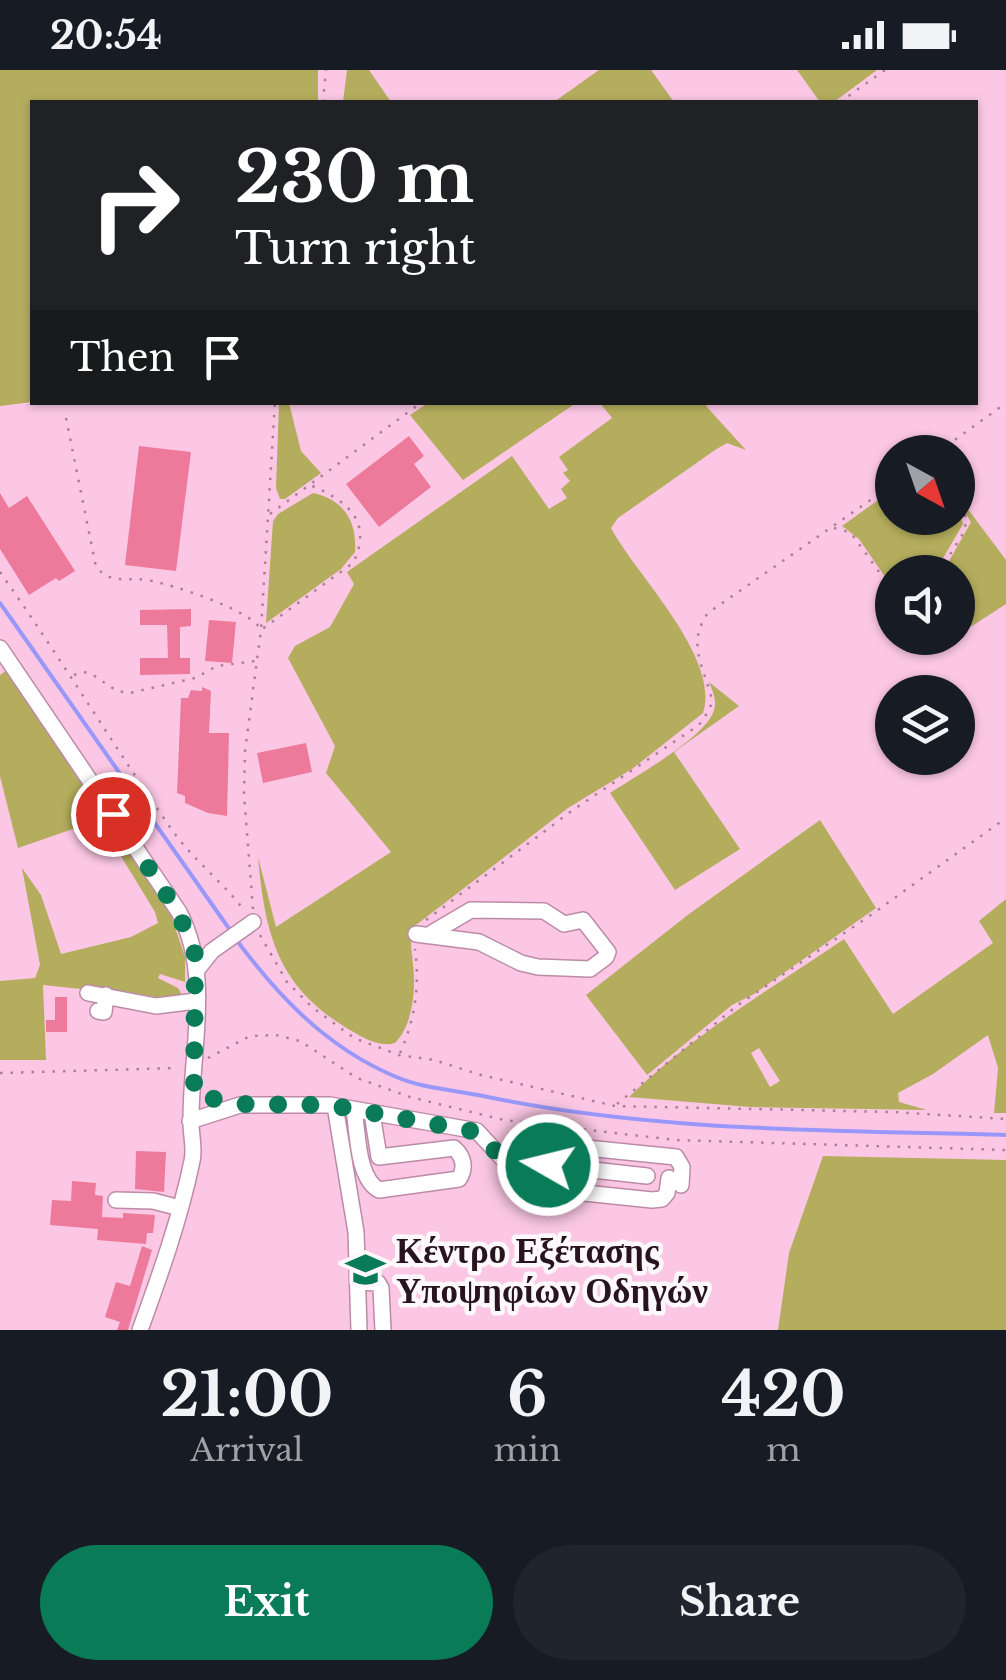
<!DOCTYPE html>
<meta charset="utf-8">
<style>
:root{--surface:#171b24;--page:#20242c;--text:#f1f3f6;--muted:#9ea1a6;--accent:#0a7b57}
body{margin:0;font-family:"Libre Baskerville",serif;background:var(--page);color:var(--text);height:100vh;display:flex;flex-direction:column;font-size:38px;white-space:nowrap}
*{box-sizing:border-box;margin:0}
p{font-size:32px;color:var(--muted)}
.icon{flex:none;width:55px;height:55px;fill:none;stroke:currentColor;stroke-width:2;stroke-linecap:round;stroke-linejoin:round}
.map{position:relative;height:1260px;overflow:hidden}
.panel{display:flex;flex-direction:column;background:var(--surface);flex:1}
.panel>*{flex:none}
.banner{position:absolute;left:30px;top:30px;width:948px;height:305px;border-radius:0px;box-shadow:0 2px 8px #0004;background:#202124;color:#fff;overflow:hidden}
.needle{width:65px;rotate:140deg}
.controls{position:absolute;left:875px;top:365px;display:grid;gap:20px}
.controls a{display:grid;place-items:center;width:100px;height:100px;border-radius:50%;background:var(--surface);box-shadow:0 2px 8px #0004;font-size:50px}
.pin{position:absolute;display:grid;place-items:center;width:85px;height:85px;color:#fff;margin:-42px;border:5px solid #fff;border-radius:50%;box-shadow:0 2px 10px #0007}
.me{position:absolute;width:110px;margin:-55px;rotate:278deg;stroke-linejoin:round;filter:drop-shadow(0 0 8px #0008)}
.turn{display:flex;align-items:center;gap:35px;height:210px;padding:0 40px;font-size:45px}
.turn .icon{width:130px;height:130px;stroke-width:2.5}
.turn b{display:block;font-size:70px;line-height:85px}
.then{display:flex;align-items:center;height:95px;padding:0 40px;background:#0003;gap:20px;font-size:38px}
.eta{display:flex;justify-content:space-evenly;align-items:center;height:170px;text-align:center}
.eta b{font-size:60px;font-weight:700;line-height:70px}
.primary-button{display:flex;gap:20px;margin-top:auto;padding:20px 40px}
.primary-button a{flex:1;height:115px;border-radius:60px;background:var(--accent);color:#fff;font-size:40px;font-weight:700;line-height:115px;text-align:center}
.primary-button a+a{background:var(--page);color:var(--text)}
.status{display:flex;justify-content:space-between;align-items:center;height:70px;padding:0 50px;background:var(--surface);direction:ltr}
.status svg{height:28px;fill:currentColor}
.map>svg:first-child{display:block}
</style>
<div class="status"><b>20:54</b><svg viewBox="0 0 49 12"><path d="M0 12V9h3v3zM5 12V6h3v6zM10 12V3h3v9zM15 12V0h3v12zM26 1h20v11H26zM47 4h2v5h-2z"/></svg></div>
<div class="map">
<svg width="1006" height="1260" viewBox="0 0 1006 1260">
<rect width="100%" height="100%" fill="#fbc7e4"/>
<path fill="#b4ad5d" fill-rule="evenodd" d="M 0,0 L 318,0 L 318,32 L 32,32 L 32,332 L 0,336 Z
M 347,0 L 369,0 L 391,32 L 343,32 Z
M 599,0 L 651,0 L 674,32 L 554,32 Z
M 797,0 L 877,0 L 834,32 L 820,32 Z
M 279,333 L 289,333 L 301,381 L 321,403 L 285,429 L 280,429 L 276,418 Z
M 428,333 L 428,332 L 576,333 L 463,410 L 410,345 Z
M 600,333 L 710,333 L 706,336 L 746,380 L 727,373 L 715,380 L 618,448 L 611,458 C 636,505 721,588 703,643 L 632,699 L 568,738 L 416,855 C 408,870 412,879 413,895 C 416,919 413,955 395,973 C 378,978 360,966 345,957 C 277,915 265,863 258,787 L 276,857 L 391,782 L 326,703 L 335,676 L 288,588 L 295,576 L 330,557 L 354,514 L 347,502 L 512,386 L 549,439 L 567,428 L 561,419 L 570,411 L 563,403 L 568,400 L 559,387 L 612,348 Z
M 892,420 L 892,448 L 958,448 L 958,440 L 963,454 L 935,502 L 892,502 L 892,517 L 859,469 L 842,456 Z
M 313,423 C 344,430 357,451 355,482 L 341,499 L 266,553 L 273,451 L 278,444 Z
M 958,426 L 1006,490 L 1006,534 L 958,565 L 958,502 L 943,502 L 971,452 L 961,436 L 958,437 Z
M 7,600 L 168,836 L 185,887 L 185,912 L 160,904 L 158,908 L 178,918 L 185,930 L 43,915 L 46,990 L 0,990 L 0,911 L 35,908 L 40,895 L 22,798 L 41,825 L 61,884 L 131,867 L 158,853 L 155,842 L 99,750 L 18,778 L 0,706 L 0,605 Z
M 709,612 L 739,636 L 674,682 L 740,779 L 675,820 L 610,723 C 636,706 701,670 713,643 C 718,632 713,622 709,612 Z
M 820,750 L 876,838 L 754,924 L 732,935 L 647,1005 L 586,925 L 689,844 Z
M 1006,829 L 1006,1043 L 994,1043 L 998,998 L 988,965 L 933,1004 L 898,1023 L 899,1032 L 927,1040 L 750,1037 L 629,1027 C 692,965 771,919 844,869 L 893,944 L 993,873 L 979,851 ZM 759,978 L 780,1011 L 770,1017 L 751,983 Z
M 823,1086 L 1006,1090 L 1006,1260 L 778,1260 L 789,1183 Z"/>
<g fill="none" stroke-linecap="round" stroke-linejoin="round">
<path stroke="#9a97fb" stroke-width="4" d="M 0,533 L 230,860
M 235,868 C 278,926 326,977 394,1006 C 420,1018 455,1020 483,1026 C 654,1062 832,1060 1006,1065"/>
</g>
<path fill="#ed7a9a" d="M 409,366 L 424,386 L 414,394 L 431,417 L 379,457 L 346,414 Z
M 139,376 L 191,382 L 176,501 L 125,495 Z
M 0,423 L 9,438 L 27,426 L 75,501 L 59,511 L 56,508 L 29,525 L 0,479 Z
M 191,539 L 191,556 L 180,557 L 180,588 L 190,588 L 190,604 L 140,605 L 140,588 L 168,588 L 167,555 L 140,555 L 140,540 Z
M 209,550 L 236,552 L 232,593 L 205,591 Z
M 202,617 L 211,621 L 209,663 L 229,663 L 227,746 L 208,743 L 185,733 L 185,726 L 177,723 L 181,628 L 188,628 L 191,620 L 202,621 Z
M 306,673 L 312,702 L 263,713 L 257,683 Z
M 55,927 L 67,927 L 67,962 L 46,962 L 46,950 L 55,950 Z
M 136,1081 L 166,1082 L 164,1122 L 135,1119 Z
M 72,1111 L 96,1113 L 95,1125 L 103,1126 L 102,1147 L 123,1148 L 123,1143 L 155,1145 L 153,1163 L 147,1163 L 146,1174 L 97,1170 L 98,1159 L 50,1155 L 52,1130 L 71,1131 Z
M 142,1176 L 152,1180 L 128,1260 L 117,1260 L 120,1252 L 105,1247 L 116,1212 L 130,1216 Z"/>
<g fill="none" stroke-linecap="round" stroke-linejoin="round">
<defs>
<path id="minor" d="M 0,578 L 179,842 C 213,906 190,984 191,1053 C 191,1066 195,1079 192,1091 C 180,1149 160,1205 140,1260
M 416,864 L 479,872 L 521,893 L 538,897 L 590,899 L 606,887 L 608,882 L 583,850 L 564,854 L 544,841 L 471,840 L 432,863
M 196,901 L 212,881 L 253,852
M 88,923 L 156,936 L 196,931
M 98,941 L 104,942 L 106,925
M 335,1036 L 356,1162 L 359,1260
M 354,1040 C 358,1063 357,1108 379,1120 L 459,1109 C 466,1098 464,1087 454,1078 L 379,1087 L 372,1043
M 190,1051 L 240,1035 L 330,1035 L 477,1061 L 502,1088 L 533,1095
M 538,1089 L 542,1076 L 547,1074 L 676,1087 L 682,1097 L 681,1115
M 548,1095 L 647,1106
M 540,1102 L 540,1116 L 546,1119 L 652,1130 L 662,1129 L 667,1123 L 669,1108
M 116,1130 L 153,1131 L 180,1138
M 359,1212 L 378,1213 L 381,1218 L 383,1260"/>
</defs>
<use href="#minor" stroke="#bc8ba7" stroke-width="18"/>
<path stroke="#a98197" stroke-width="2.5" stroke-dasharray="2.5 8" stroke-linecap="butt" d="M 323,32 L 326,0
M 840,32 L 885,0
M 66,348 L 96,497 C 112,515 126,507 147,510 C 171,514 252,540 261,560 L 353,493 C 374,451 346,430 310,415
M 938,382 L 1006,333
M 270,444 L 422,332
M 834,458 L 849,462 L 854,467 L 892,520
M 0,502 C 60,587 113,675 172,760 C 193,790 222,811 244,840
M 939,502 L 964,462 L 967,448 L 962,442
M 74,605 L 84,602 L 93,605 L 117,621 L 130,623 L 195,608 L 217,596 L 255,591
M 253,839 L 244,725 L 245,681 L 261,560 L 275,332
M 426,850 L 573,740 L 699,655 L 710,639 L 712,630 C 704,597 686,573 708,543 L 892,415
M 260,865 L 287,912 L 312,937 L 354,968 L 399,985 L 434,990 L 481,1005 L 615,1036 L 893,1042 L 1006,1049
M 400,983 C 415,950 420,916 415,879
M 208,988 L 250,966 L 276,965 L 300,971 L 357,1008 L 410,1027 L 504,1050 L 675,1070 L 1006,1080
M 0,1003 L 178,998
M 617,1034 L 738,935 L 868,847 L 1006,748"/>
<use href="#minor" stroke="#fff" stroke-width="15"/>
</g>
<g fill="none" stroke-linecap="round" stroke-linejoin="round">
<path stroke="#0a7b57" stroke-width="18" stroke-dasharray="0 32.4" d="M 113,744 L 178,842 L 195,884 L 194,1025 L 240,1034 L 330,1035 L 477,1062 L 502,1088 L 533,1095 L 542,1088 L 548,1095"/>
</g>
<defs>
<symbol id="school-bare" viewBox="-9 -9 18 18"><path d="M0-5L7-2L0 1L-7-2ZM-4 1L0 2.5L4 1V4Q0 6-4 4Z" fill="#0a7b57" stroke="#fdf8fb" stroke-width="2.5" paint-order="stroke"/></symbol>
</defs>
<g fill-rule="evenodd">
<use href="#school-bare" x="338" y="1172" width="55" height="55"/>
</g>
<g text-anchor="middle" dominant-baseline="central" stroke-width="9" stroke-linejoin="round" paint-order="stroke">
<g font-size="35" font-weight="bold" fill="#27141f" stroke="#fdf8fb" text-anchor="start">
<text x="396" y="1180">Κέντρο Εξέτασης<tspan x="396" dy="40">Υποψηφίων Οδηγών</tspan></text>
</g>
</g>
</svg>
<div class="controls">
<a><svg class="needle" viewBox="-14 -14 28 28"><path d="M0-13l5 13h-10z" fill="#e53935"/><path d="M0 13l5-13h-10z" fill="#9ea1a6"/></svg></a>
<a><svg class="icon" aria-label="sound" viewBox="0 0 24 24"><path d="M4 9h4l5-4v14l-5-4H4zM17 9q2 3 0 6"/></svg></a>
<a><svg class="icon" aria-label="layers" viewBox="0 0 24 24"><path d="M12 4l9 5-9 5-9-5zM3 14l9 5 9-5"/></svg></a>
</div>
<div class="pin" style="left:113px;top:744px;background:#d93025"><svg class="icon" aria-label="arrive" viewBox="0 0 24 24"><path d="M6 21V4h12l-3 4 3 4H6"/></svg></div>
<svg class="me" style="left:548px;top:1095px" viewBox="-20 -20 40 40"><circle r="17" fill="#0a7b57" stroke="#fff" stroke-width="3"/><path d="M0-11L8 9 0 5-8 9z" fill="#fff"/></svg>
<div class="banner">
<div class="turn"><svg class="icon" aria-label="right" viewBox="0 0 24 24"><path d="M7 20v-9h11M14 6l5 5-5 5"/></svg><div><b>230 m</b>Turn right</div></div>
<div class="then">Then<svg class="icon" aria-label="arrive" viewBox="0 0 24 24"><path d="M6 21V4h12l-3 4 3 4H6"/></svg></div>
</div>
</div>
<section class="panel">
<div class="eta">
<div><b>21:00</b><p>Arrival</p></div>
<div><b>6</b><p>min</p></div>
<div><b>420</b><p>m</p></div>
</div>
<div class="primary-button"><a>Exit</a><a>Share</a></div>
</section>
